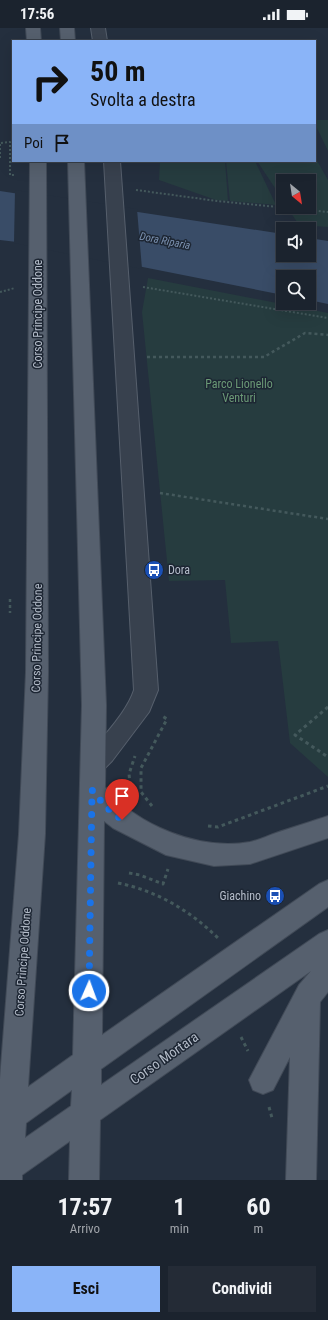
<!DOCTYPE html>
<html lang="it">
<style>
:root{--surface:#1b232e;--page:#242b36;--text:#f1f3f6;--muted:#a0a4aa;--line:#39404a;--accent:#8ab4f8}
body{margin:0;font-family:"Roboto Condensed",sans-serif;background:var(--page);color:var(--text);height:100vh;display:flex;flex-direction:column;font-size:15px;white-space:nowrap}
*{box-sizing:border-box;margin:0}
p{font-size:13px;color:var(--muted)}
.icon{flex:none;width:22px;height:22px;fill:none;stroke:currentColor;stroke-width:2;stroke-linecap:round;stroke-linejoin:round}
.map{position:relative;height:1152px;overflow:hidden}
.panel{display:flex;flex-direction:column;background:var(--surface);flex:1}
.panel>*{flex:none}
.hud{position:absolute;left:12px;top:12px;width:304px;height:122px;border-radius:0px;box-shadow:0 4px 16px #0002,0 0 0 1px var(--line);background:#8ab4f8;color:#111;overflow:hidden}
.needle{width:26px;rotate:150deg}
.fabs{position:absolute;left:276px;top:146px;display:grid;gap:8px}
.fabs a{display:grid;place-items:center;width:40px;height:40px;border-radius:0px;background:var(--surface);box-shadow:0 4px 16px #0002,0 0 0 1px var(--line);font-size:20px}
.pin{position:absolute;display:grid;place-items:center;width:34px;height:34px;color:#fff;margin:-41px -17px;border-radius:50% 50% 50% 0;rotate:-45deg;box-shadow:0 0 4px #0007}
.pin .icon{rotate:45deg}
.me{position:absolute;width:44px;margin:-22px;rotate:2deg;stroke-linejoin:round;filter:drop-shadow(0 0 3px #0008)}
.turn{display:flex;align-items:center;gap:14px;height:84px;padding:0 12px;font-size:18px}
.turn .icon{width:52px;height:52px;stroke-width:2.5}
.turn b{display:block;font-size:28px;line-height:34px}
.then{display:flex;align-items:center;height:38px;padding:0 12px;background:#0003;gap:8px;font-size:15px}
.eta{display:flex;justify-content:space-evenly;align-items:center;height:68px;text-align:center}
.eta b{font-size:24px;font-weight:700;line-height:28px}
.button{display:flex;gap:8px;margin-top:auto;padding:8px 12px}
.button a{flex:1;height:46px;border-radius:0px;background:var(--accent);color:#111;font-size:16px;font-weight:700;line-height:46px;text-align:center}
.button a+a{background:var(--page);color:var(--text)}
.status{display:flex;justify-content:space-between;align-items:center;height:28px;padding:0 20px;background:var(--surface);direction:ltr}
.status svg{height:11px;fill:currentColor}
.map>svg:first-child{display:block}
</style>
<div class="status"><b>17:56</b><svg viewBox="0 0 49 12"><path d="M0 12V9h3v3zM5 12V6h3v6zM10 12V3h3v9zM15 12V0h3v12zM26 1h20v11H26zM47 4h2v5h-2z"/></svg></div>
<div class="map">
<svg width="328" height="1152" viewBox="0 0 328 1152">
<rect width="100%" height="100%" fill="#242f3e"/>
<path fill="#263c3f" d="M 315,92 L 328,92 L 328,123 L 315,96 Z
M 315,129 L 328,152 L 328,199 L 299,197 L 287,179 L 309,179 L 309,153 L 283,153 L 283,172 L 257,133 L 315,133 Z
M 160,133 L 225,133 L 228,173 L 216,172 L 159,152 Z
M 226,133 L 255,133 L 276,177 L 230,173 Z
M 148,250 L 328,285 L 328,749 L 290,715 L 278,613 L 231,615 L 225,552 L 169,553 L 142,284 Z"/>
<path fill="#394c67" d="M 0,163 L 283,206 L 283,227 L 309,227 L 309,210 L 328,213 L 328,276 L 309,272 L 309,249 L 283,249 L 283,267 L 17,214 L 0,212 Z"/>
<path fill="#242f3e" d="M 15,162 L 137,181 L 142,241 L 14,215 Z"/>
<g fill="none" stroke-linecap="round" stroke-linejoin="round">
<defs>
<path id="minor" d="M 91,0 L 105,0 L 107,13 L 93,13 Z
M 104,133 L 120,133 L 158,662 L 149,684 L 112,733 L 102,743 L 93,746 L 84,743 L 81,736 C 84,729 89,725 94,719 C 108,704 128,681 134,662 Z"/>
<path id="major" d="M 26,0 L 40,0 L 41,13 L 27,13 Z
M 60,0 L 74,0 L 75,13 L 61,13 Z
M 30,133 L 46,133 L 48,644 L 45,806 L 28,1059 L 73,1027 L 82,677 L 68,133 L 84,133 L 106,677 L 105,759 C 137,798 200,823 250,814 C 259,812 267,808 276,805 C 293,799 311,794 328,788 L 328,810 L 250,836 L 214,838 L 166,827 L 113,800 L 104,793 L 102,1007 L 319,856 L 328,852 L 328,879 L 101,1041 L 101,1057 L 319,906 L 328,902 L 328,964 L 320,974 L 316,1152 L 286,1152 L 290,1029 L 273,1062 L 263,1066 L 253,1062 L 249,1052 L 299,957 L 311,943 L 100,1092 L 99,1152 L 69,1152 L 70,1113 L 22,1147 L 22,1152 L 0,1152 L 0,1051 L 19,806 L 26,644 ZM 72,1062 L 71,1078 L 25,1110 L 26,1095 Z"/>
</defs>
<use href="#minor" stroke="#565f6c" stroke-width="2"/>
<use href="#major" stroke="#414a57" stroke-width="2"/>
<path stroke="#44595c" stroke-width="2" stroke-dasharray="2 2" stroke-linecap="butt" d="M 0,130 L 0,115 L 10,114 L 10,147 L 16,147
M 136,162 L 217,173 L 328,184
M 143,259 L 328,290
M 0,264 L 15,260"/>
<path stroke="#44595c" stroke-width="2.5" stroke-dasharray="3 3" stroke-linecap="butt" d="M 147,329 L 264,329 L 305,305 L 328,307
M 160,465 L 328,491
M 10,571 L 10,585"/>
<path stroke="#44595c" stroke-width="3" stroke-dasharray="3.5 3.5" stroke-linecap="butt" d="M 328,679 L 295,707 L 328,729
M 131,764 L 129,746 L 135,728
M 152,778 L 141,764 L 141,740 L 167,691 L 162,688
M 208,798 L 218,799 L 328,758
M 129,845 L 140,847 L 163,856 L 168,841
M 118,855 C 157,863 189,882 218,910
M 241,1009 L 248,1023
M 269,1079 L 272,1090"/>
<use href="#minor" fill="#38414e" fill-rule="evenodd"/>
<use href="#major" fill="#56606e" fill-rule="evenodd"/>
</g>
<g fill="none" stroke-linecap="round" stroke-linejoin="round">
<path stroke="#1a73e8" stroke-width="7" stroke-dasharray="0 12.6" d="M 89,963 L 92,762 L 106,779 L 122,792"/>
</g>
<defs>
<symbol id="bus-disc" viewBox="-11 -11 22 22"><circle r="9.5" fill="#1a4fb4" stroke="#1d2633"/><path d="M-5-6H5V4H4V6H2V4H-2V6H-4V4H-5ZM-3.5-4V0h7V-4ZM-3.5 1.2v1.5H-2V1.2ZM2 1.2v1.5H3.5V1.2Z" fill="#fff"/></symbol>
</defs>
<g fill-rule="evenodd">
<use href="#bus-disc" x="143" y="531" width="22" height="22"/>
<use href="#bus-disc" x="264" y="857" width="22" height="22"/>
</g>
<g text-anchor="middle" dominant-baseline="central" stroke-width="3" stroke-linejoin="round" paint-order="stroke">
<g font-size="11" font-style="italic" fill="#7c92b1" stroke="#1d2633">
<text transform="translate(165 213) rotate(11)">Dora Riparia</text>
</g>
<g font-size="12" fill="#b4bcc9" stroke="#1d2633">
<text transform="translate(38 286) rotate(-90)">Corso Principe Oddone</text>
<text transform="translate(37 610) rotate(-89)">Corso Principe Oddone</text>
<text transform="translate(23 934) rotate(-86)">Corso Principe Oddone</text>
</g>
<g font-size="12" fill="#6b9a76" stroke="#1d2633">
<text x="239" y="356">Parco Lionello<tspan x="239" dy="14">Venturi</tspan></text>
</g>
<g font-size="12" fill="#b4bcc9" stroke="#1d2633" text-anchor="start">
<text x="168" y="542">Dora</text>
<text x="261" y="868" text-anchor="end">Giachino</text>
</g>
<g font-size="14" fill="#b4bcc9" stroke="#1d2633">
<text transform="translate(164 1030) rotate(-35)">Corso Mortara</text>
</g>
</g>
</svg>
<div class="fabs">
<a><svg class="needle" viewBox="-14 -14 28 28"><path d="M0-13l5 13h-10z" fill="#e53935"/><path d="M0 13l5-13h-10z" fill="#a0a4aa"/></svg></a>
<a><svg class="icon" aria-label="sound" viewBox="0 0 24 24"><path d="M4 9h4l5-4v14l-5-4H4zM17 9q2 3 0 6"/></svg></a>
<a><svg class="icon" aria-label="search" viewBox="0 0 24 24"><circle cx="10" cy="10" r="6"/><path d="M15 15l6 6"/></svg></a>
</div>
<div class="pin" style="left:122px;top:792px;background:#d93025"><svg class="icon" aria-label="arrive" viewBox="0 0 24 24"><path d="M6 21V4h12l-3 4 3 4H6"/></svg></div>
<svg class="me" style="left:89px;top:963px" viewBox="-20 -20 40 40"><circle r="17" fill="#1a73e8" stroke="#fff" stroke-width="3"/><path d="M0-11L8 9 0 5-8 9z" fill="#fff"/></svg>
<div class="hud">
<div class="turn"><svg class="icon" aria-label="right" viewBox="0 0 24 24"><path d="M7 20v-9h11M14 6l5 5-5 5"/></svg><div><b>50 m</b>Svolta a destra</div></div>
<div class="then">Poi<svg class="icon" aria-label="arrive" viewBox="0 0 24 24"><path d="M6 21V4h12l-3 4 3 4H6"/></svg></div>
</div>
</div>
<section class="panel">
<div class="eta">
<div><b>17:57</b><p>Arrivo</p></div>
<div><b>1</b><p>min</p></div>
<div><b>60</b><p>m</p></div>
</div>
<div class="button"><a>Esci</a><a>Condividi</a></div>
</section>
